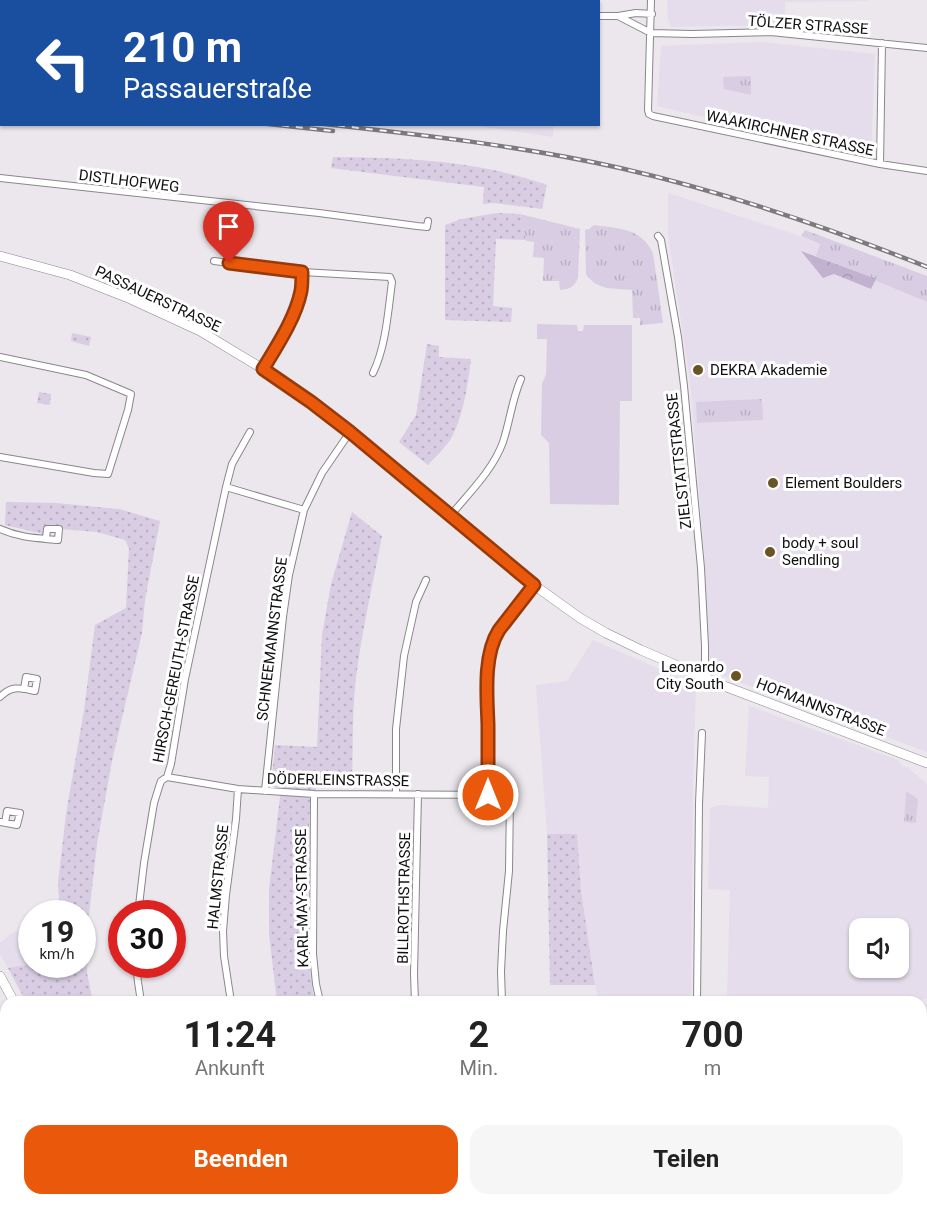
<!DOCTYPE html>
<html lang="de">
<meta charset="utf-8">
<style>
:root{--surface:#fff;--page:#f6f6f6;--text:#222;--muted:#767676;--accent:#ea580c}
body{margin:0;font-family:Roboto,sans-serif;background:var(--page);color:var(--text);height:100vh;display:flex;flex-direction:column;font-size:22px;white-space:nowrap}
*{box-sizing:border-box;margin:0}
p{font-size:20px;color:var(--muted)}
.icon{flex:none;width:33px;height:33px;fill:none;stroke:currentColor;stroke-width:2;stroke-linecap:round;stroke-linejoin:round}
.map{position:relative;flex:1;overflow:hidden}
.panel{position:absolute;left:0px;top:996px;width:927px;height:210px;display:flex;flex-direction:column;background:var(--surface);border-radius:18px 18px 0 0;box-shadow:0 2px 4px #0004}
.panel>*{flex:none}
.guide{position:absolute;left:0px;top:0px;width:600px;height:126px;box-shadow:0 2px 4px #0004;background:#1a4fa0;color:#fff;overflow:hidden}
.buttons{position:absolute;left:849px;top:918px;display:grid;gap:12px}
.buttons a{display:grid;place-items:center;width:60px;height:60px;border-radius:12px;background:var(--surface);box-shadow:0 2px 4px #0004;font-size:30px}
.speed{position:absolute;left:18px;top:900px;display:flex;gap:12px;font-size:30px;font-weight:700;text-align:center}
.speed>*{display:grid;place-content:center;width:78px;height:78px;border-radius:50%;background:var(--surface);box-shadow:0 2px 4px #0004;line-height:1}
.speed small{font-size:15px;font-weight:400}
.speed .limit{border:9px solid #d22;background:#fff;color:#111}
.pin{position:absolute;display:grid;place-items:center;width:51px;height:51px;color:#fff;margin:-62px -26px;border-radius:50% 50% 50% 0;rotate:-45deg;box-shadow:0 0 6px #0007}
.pin .icon{rotate:45deg}
.me{position:absolute;width:66px;margin:-33px;rotate:0deg;stroke-linejoin:round;filter:drop-shadow(0 0 4px #0008)}
.turn{display:flex;align-items:center;gap:21px;height:126px;padding:0 24px;font-size:27px}
.turn .icon{width:78px;height:78px;stroke-width:2.5}
.turn b{display:block;font-size:42px;line-height:51px}
.eta{display:flex;justify-content:space-evenly;align-items:center;height:102px;text-align:center}
.eta b{font-size:36px;font-weight:700;line-height:42px}
.cta{display:flex;gap:12px;margin-top:auto;padding:12px 24px}
.cta a{flex:1;height:69px;border-radius:18px;background:var(--accent);color:#fff;font-size:24px;font-weight:700;line-height:69px;text-align:center}
.cta a+a{background:var(--page);color:var(--text)}
.map>svg:first-child{display:block}
</style>
<div class="map">
<svg width="927" height="1206" viewBox="0 0 927 1206">
<defs>
<pattern id="grass-tufts" width="24" height="20" patternUnits="userSpaceOnUse" patternTransform="scale(1.5)"><rect width="24" height="20" fill="#d9cde3"/><path d="M3 7l-1-3M5 7V3M7 7l1-3M15 17l-1-3M17 17v-4M19 17l1-3" fill="none" stroke="#b9afc2"/></pattern>
<pattern id="forest-crowns" width="20" height="18" patternUnits="userSpaceOnUse" patternTransform="scale(1.5)"><rect width="20" height="18" fill="#c2b2d0"/><path d="M2 6a3 3 0 1 1 6 0M12 15a3 3 0 1 1 6 0" fill="none" stroke="#a698b2"/></pattern>
<pattern id="park-dots" width="8" height="8" patternUnits="userSpaceOnUse" patternTransform="scale(1.5)"><rect width="8" height="8" fill="#d9cde3"/><path d="M2 2h.1M6 6h.1" fill="none" stroke="#b9afc2" stroke-width="1.8" stroke-linecap="round"/></pattern>
</defs>
<rect width="100%" height="100%" fill="#ebe7ed"/>
<path fill="#e5ddeb" fill-rule="evenodd" d="M 667,0 L 867,0 L 867,1 L 785,2 L 785,25 L 671,27 L 668,19 Z
M 761,42 L 875,54 L 871,157 L 657,106 L 661,46 Z
M 472,125 L 553,125 L 553,137 Z
M 668,193 L 788,232 L 820,244 L 817,256 L 876,279 L 886,285 L 927,302 L 927,752 L 710,671 L 705,566 L 690,381 L 668,235 Z
M 593,640 L 696,685 L 693,784 L 691,1002 L 598,1002 L 581,890 L 577,835 L 547,834 L 536,685 L 567,681 Z
M 749,706 L 898,760 L 903,767 L 907,767 L 927,784 L 927,999 L 894,1002 L 707,1002 L 707,997 L 727,997 L 730,890 L 708,889 L 710,808 L 720,805 L 768,808 L 769,777 L 745,776 ZM 860,928 L 898,928 L 898,968 L 860,968 Z
M 31,926 L 31,964 L 8,968 L 0,954 L 0,943 L 13,932 Z"/>
<path fill="url(#grass-tufts)" d="M 751,76 L 751,95 L 724,89 L 723,77 Z
M 520,214 L 580,229 L 578,278 C 574,287 570,289 560,290 L 559,281 L 543,281 L 544,258 L 533,257 L 534,242 L 526,241 Z
M 594,225 C 619,229 640,227 653,253 L 663,323 L 640,325 L 640,318 L 633,318 L 632,290 C 614,288 597,291 586,274 L 585,230 L 589,229 Z
M 805,230 L 927,276 L 927,302 C 890,287 854,271 816,256 L 820,244 L 801,236 Z
M 762,399 L 763,420 L 697,423 L 696,402 Z
M 906,791 L 918,799 L 916,823 L 904,822 Z"/>
<path fill="url(#forest-crowns)" d="M 801,251 L 876,279 L 871,289 L 834,274 L 823,278 Z"/>
<path fill="url(#park-dots)" d="M 333,157 C 406,158 476,160 547,185 L 542,209 L 493,203 L 483,204 L 484,187 L 331,168 Z
M 497,213 L 520,214 L 526,240 L 496,239 L 493,306 L 512,308 L 511,322 L 445,320 L 445,225 L 461,219 Z
M 72,333 L 91,337 L 89,346 L 71,341 Z
M 427,344 L 439,346 L 439,357 L 471,359 C 468,384 463,419 450,440 C 444,449 435,457 428,465 L 399,442 L 416,415 Z
M 39,392 L 51,394 L 50,405 L 37,403 Z
M 6,502 L 56,503 L 119,509 L 160,521 L 145,600 L 142,633 L 112,761 L 97,844 L 88,924 L 87,973 L 93,1002 L 26,1002 L 8,968 L 31,964 L 82,964 L 82,914 L 49,913 L 48,906 L 59,899 L 58,883 L 66,814 L 84,710 L 95,625 L 126,608 L 129,548 L 125,540 L 97,532 L 49,528 L 43,534 L 5,525 Z
M 352,512 L 382,536 C 373,583 362,630 356,678 C 352,713 353,749 352,785 L 316,784 L 316,791 L 275,788 L 271,784 L 275,745 L 317,747 L 322,635 L 331,584 Z
M 281,793 L 307,796 L 310,799 C 308,866 301,936 315,1002 L 277,1002 L 269,934 L 269,889 L 280,797 Z
M 547,834 L 577,834 L 581,890 L 595,985 L 550,985 Z"/>
<path fill="#d9cde3" d="M 537,324 L 577,325 L 578,331 L 583,331 L 584,325 L 632,325 L 632,401 L 620,401 L 619,505 L 550,504 L 549,443 L 541,435 L 542,384 L 546,374 L 547,339 L 537,339 Z"/>
<g fill="none" stroke-linecap="round" stroke-linejoin="round">
<defs>
<path id="street" d="M 94,0 L 94,2
M 245,0 L 245,2
M 412,0 L 412,2
M 651,0 L 648,110 L 649,114 L 653,116 L 880,164 L 927,171
M 2,2 L 2,0
M 598,16 L 618,16 L 651,33 L 692,34 L 771,32 L 927,48
M 618,16 L 636,13 L 652,14
M 2,17 L 2,22
M 0,32 L 2,32
M 880,164 L 882,43
M 0,178 L 319,213 L 417,226 L 427,227 L 428,221
M 658,236 L 661,240 L 678,337 L 684,386 L 701,568 L 705,646 L 705,686
M 214,261 L 302,272 L 390,277 L 392,282 C 388,312 386,346 373,373
M 0,357 L 86,375 L 131,394 L 128,410 L 108,474 L 94,473 L 0,457
M 263,369 C 277,345 296,319 301,291 C 302,285 302,279 302,272
M 226,487 L 304,510
M 451,515 C 469,493 493,470 503,442 C 510,421 512,399 521,379
M 0,529 C 20,538 37,538 58,540 L 59,529 L 47,529 L 46,539
M 0,697 C 12,685 20,688 35,691 L 37,679 L 26,677 L 24,689
M 167,777 L 238,789 L 314,794 L 510,795 L 509,871 L 503,931 L 501,971 L 502,1002
M 265,791 L 283,617 L 289,575 L 304,510 L 322,473 L 350,432
M 314,794 L 313,954 L 316,984 L 320,1002
M 396,794 L 396,729 L 404,656 L 416,602 L 426,580
M 488,795 C 488,773 488,751 488,730 C 487,700 483,655 499,630 L 534,585
M 0,822 L 17,825 L 20,813 L 7,811 L 5,823
M 138,914 L 144,863 L 154,803 L 159,787 L 161,781 L 167,777 L 171,764 L 185,679 L 226,487 L 232,464 L 250,432
M 136,964 L 138,982 L 141,1002
M 231,1002 L 224,956 L 223,931 L 226,895 L 236,819 L 238,789
M 415,1002 L 414,974 L 418,794
M 697,1002 L 699,804 L 702,733
M 0,1027 L 6,1025
M 0,1161 L 6,1160
M 320,1200 L 322,1206
M 465,1200 L 465,1206
M 781,1200 L 782,1206
M 359,1206 L 398,1200
M 537,1206 L 537,1200
M 693,1206 L 693,1200
M 863,1206 L 864,1200"/>
<path id="secondary" d="M 0,256 L 70,275 L 126,297 L 200,331 L 263,369 L 311,402 L 350,432 L 534,585 L 580,618 L 606,633 L 641,650 L 724,686 L 927,763
M 0,976 L 14,1002
M 121,1200 L 124,1206
M 894,1200 L 916,1206
M 147,1206 L 161,1200
M 177,1206 L 192,1200
M 924,1206 L 927,1193"/>
</defs>
<use href="#street" stroke="#8a868c" stroke-width="8"/>
<use href="#secondary" stroke="#8a868c" stroke-width="10"/>
<use href="#street" stroke="#fff" stroke-width="6"/>
<use href="#secondary" stroke="#fff" stroke-width="9"/>
<defs>
<path id="rail" d="M 0,82 L 2,82
M 0,96 L 2,96
M 268,124 L 333,131
M 324,124 C 423,135 522,146 620,168 C 725,192 827,227 927,267"/>
</defs>
<use href="#rail" stroke="#7d7a7e" stroke-width="4.5"/>
<use href="#rail" stroke="#fff" stroke-width="2" stroke-dasharray="7" stroke-linecap="butt"/>
</g>
<g fill="none" stroke-linecap="round" stroke-linejoin="round">
<defs>
<path id="route" d="M 229,263 L 302,272 C 302,278 302,285 301,291 C 296,317 277,346 263,369 L 311,402 L 350,432 L 534,585 L 499,630 C 483,655 487,696 488,725 C 488,748 488,772 488,795"/>
</defs>
<use href="#route" stroke="#983908" stroke-width="15"/>
<use href="#route" stroke="#ea580c" stroke-width="10"/>
</g>
<g fill="#695524" stroke="#fff" stroke-width="2">
<circle cx="698" cy="370" r="6"/>
<circle cx="773" cy="483" r="6"/>
<circle cx="770" cy="552" r="6"/>
<circle cx="736" cy="676" r="6"/>
</g>
<g text-anchor="middle" dominant-baseline="central" stroke-width="6" stroke-linejoin="round" paint-order="stroke">
<g font-size="15" fill="#100f11" stroke="#fff">
<text transform="translate(808 25) rotate(4)">TÖLZER STRASSE</text>
<text transform="translate(790 133) rotate(12)">WAAKIRCHNER STRASSE</text>
<text transform="translate(129 181) rotate(7)">DISTLHOFWEG</text>
<text transform="translate(158 299) rotate(25)">PASSAUERSTRASSE</text>
<text transform="translate(679 461) rotate(-96)">ZIELSTATTSTRASSE</text>
<text transform="translate(272 639) rotate(-83)">SCHNEEMANNSTRASSE</text>
<text transform="translate(176 669) rotate(-79)">HIRSCH-GEREUTH-STRASSE</text>
<text transform="translate(821 707) rotate(21)">HOFMANNSTRASSE</text>
<text transform="translate(338 780) rotate(1)">DÖDERLEINSTRASSE</text>
<text transform="translate(218 877) rotate(-84)">HALMSTRASSE</text>
<text transform="translate(302 898) rotate(-91)">KARL-MAY-STRASSE</text>
<text transform="translate(404 898) rotate(-89)">BILLROTHSTRASSE</text>
</g>
<g font-size="15" fill="#100f11" stroke="#fff" text-anchor="start">
<text x="710" y="370">DEKRA Akademie</text>
<text x="785" y="483">Element Boulders</text>
<text x="782" y="543">body + soul<tspan x="782" dy="17">Sendling</tspan></text>
<text x="724" y="667" text-anchor="end">Leonardo<tspan x="724" dy="17">City South</tspan></text>
</g>
</g>
</svg>
<div class="buttons">
<a><svg class="icon" aria-label="sound" viewBox="0 0 24 24"><path d="M4 9h4l5-4v14l-5-4H4zM17 9q2 3 0 6"/></svg></a>
</div>
<div class="speed"><div>19<small>km/h</small></div><div class="limit">30</div></div>
<div class="pin" style="left:229px;top:263px;background:#d93025"><svg class="icon" aria-label="arrive" viewBox="0 0 24 24"><path d="M6 21V4h12l-3 4 3 4H6"/></svg></div>
<svg class="me" style="left:488px;top:795px" viewBox="-20 -20 40 40"><circle r="17" fill="#ea580c" stroke="#fff" stroke-width="3"/><path d="M0-11L8 9 0 5-8 9z" fill="#fff"/></svg>
<div class="guide">
<div class="turn"><svg class="icon" aria-label="left" viewBox="0 0 24 24"><path d="M17 20v-9H6M10 6l-5 5 5 5"/></svg><div><b>210 m</b>Passauerstraße</div></div>
</div>
<section class="panel">
<div class="eta">
<div><b>11:24</b><p>Ankunft</p></div>
<div><b>2</b><p>Min.</p></div>
<div><b>700</b><p>m</p></div>
</div>
<div class="cta"><a>Beenden</a><a>Teilen</a></div>
</section>
</div>
